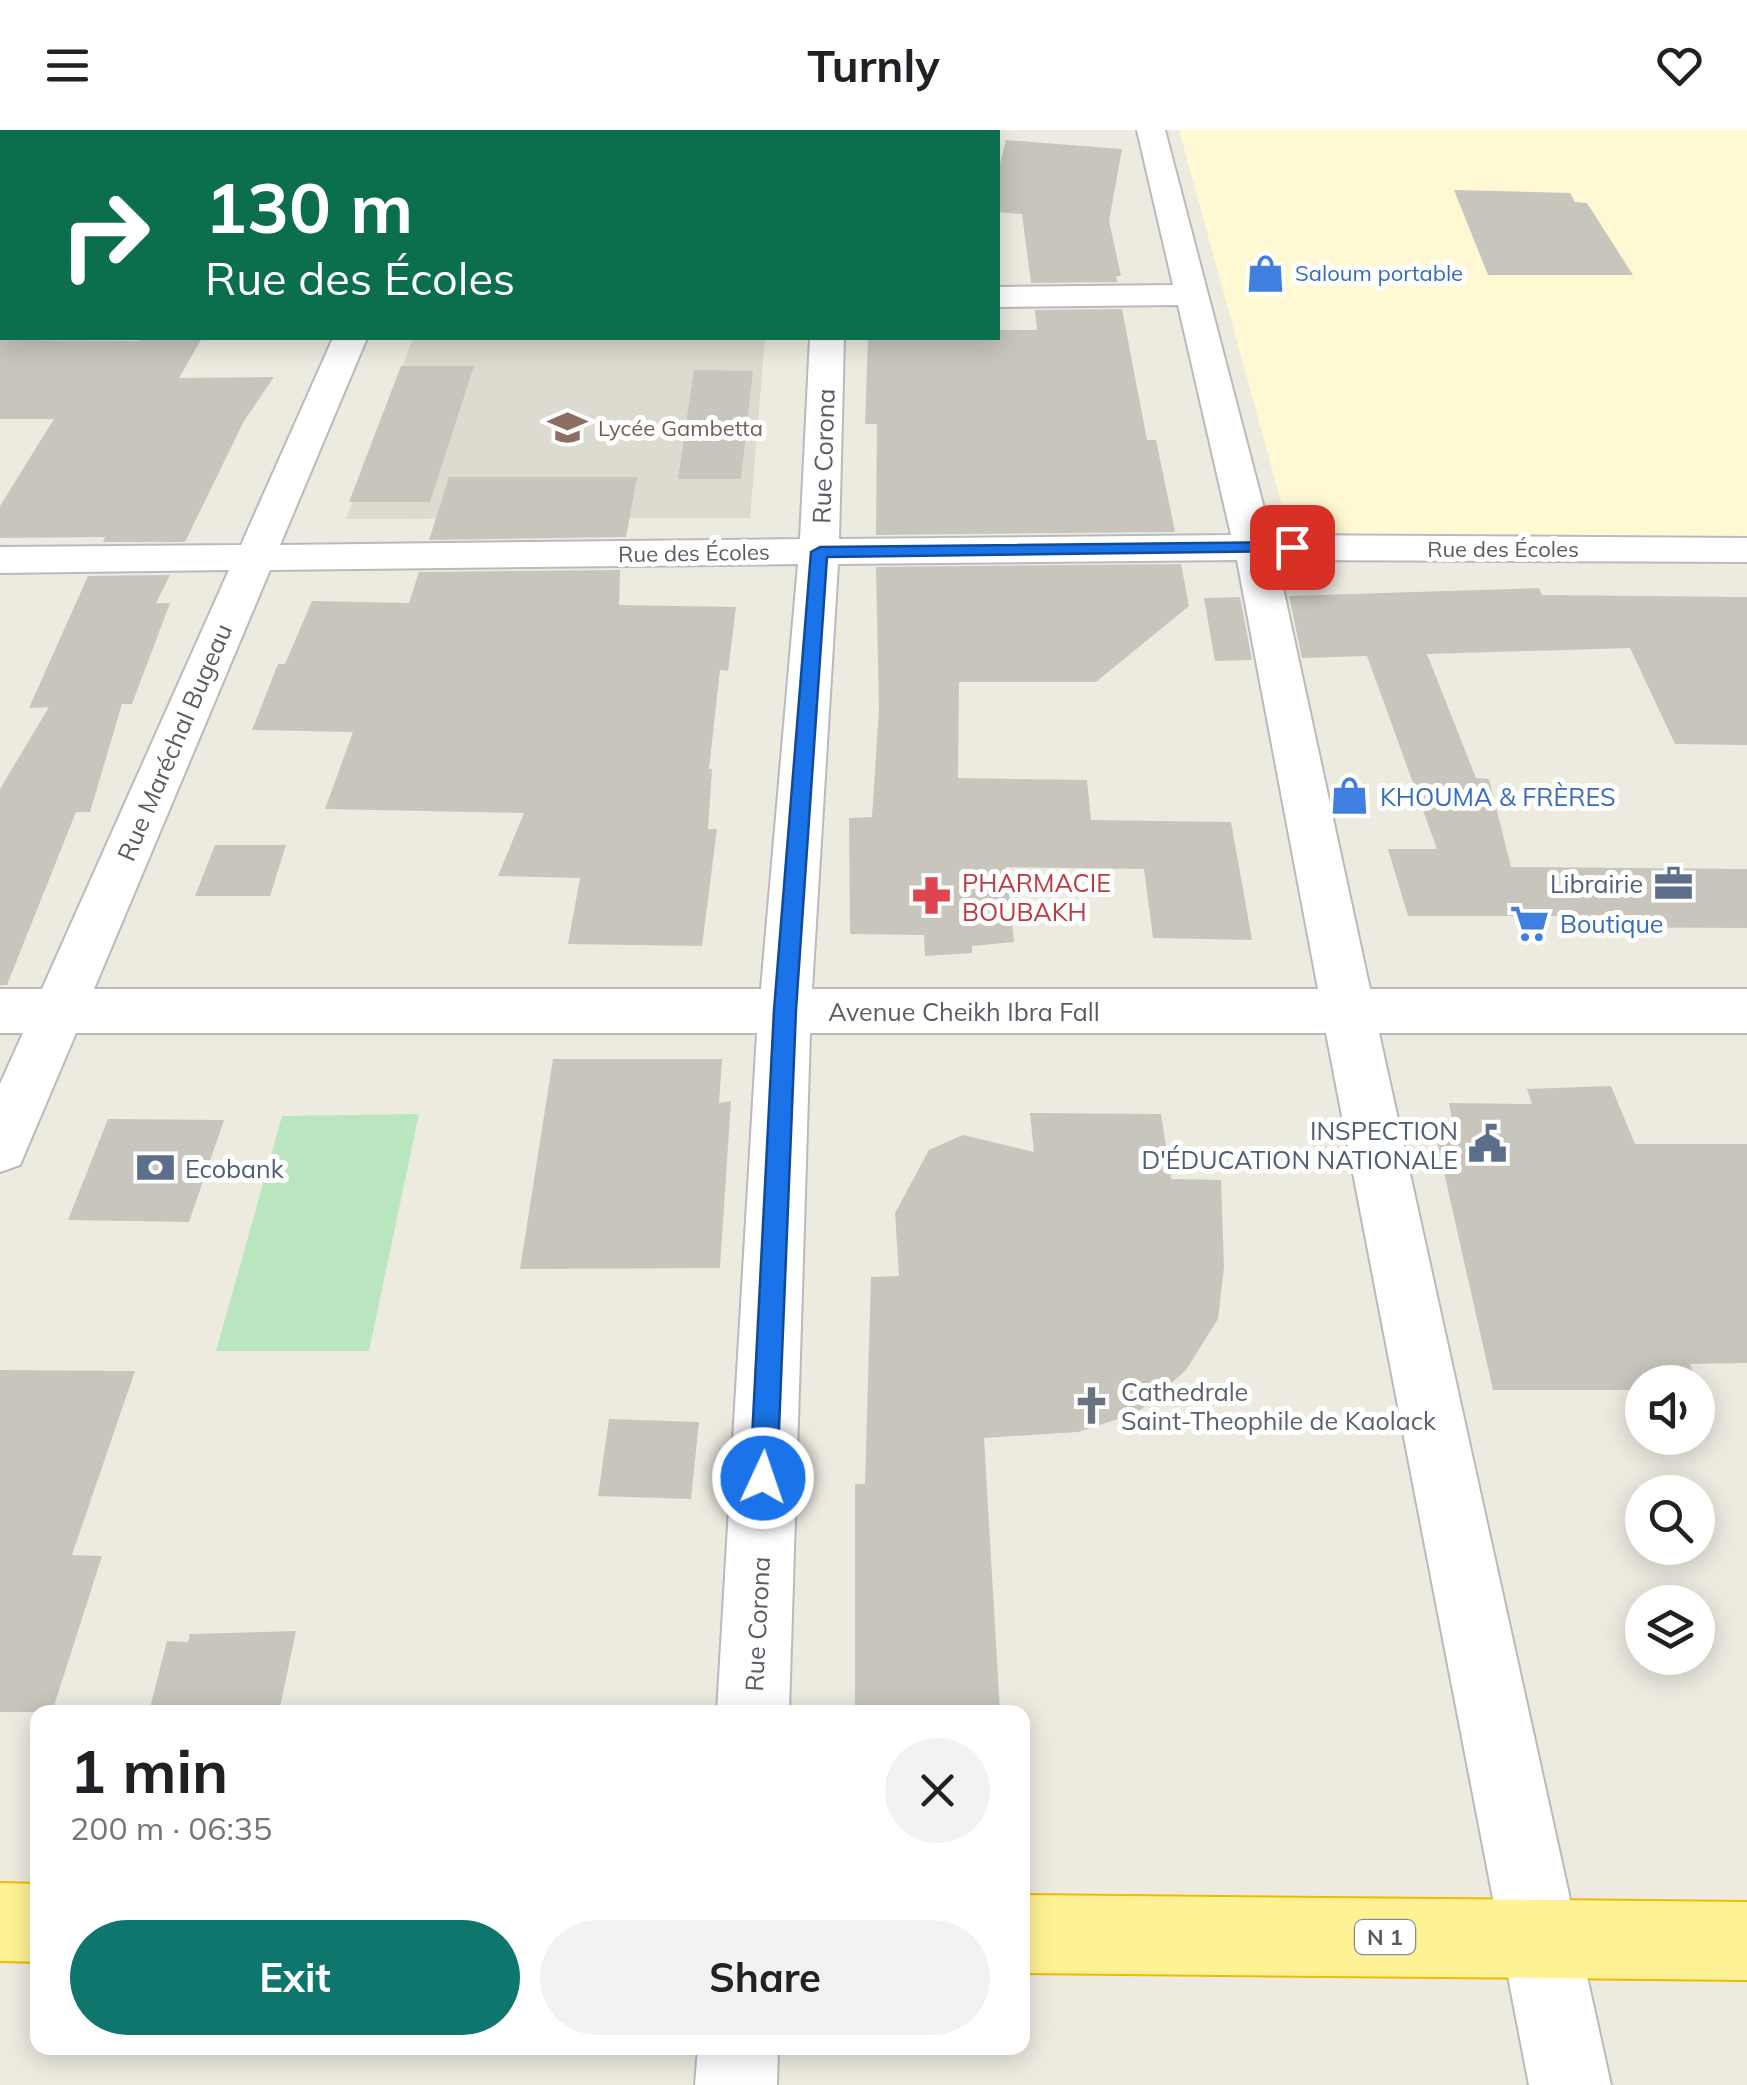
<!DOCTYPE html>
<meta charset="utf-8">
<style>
:root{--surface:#fff;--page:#f2f2f2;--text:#202124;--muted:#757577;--accent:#0f766e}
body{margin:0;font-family:Mulish,sans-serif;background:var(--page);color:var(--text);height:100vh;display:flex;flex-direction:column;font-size:38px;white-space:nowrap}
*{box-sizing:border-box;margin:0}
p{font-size:32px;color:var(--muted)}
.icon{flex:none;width:55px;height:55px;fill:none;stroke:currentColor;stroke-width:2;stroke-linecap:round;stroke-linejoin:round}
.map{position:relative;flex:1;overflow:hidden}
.panel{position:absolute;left:30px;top:1575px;width:1000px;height:350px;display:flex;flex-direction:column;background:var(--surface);border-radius:20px;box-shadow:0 5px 25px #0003}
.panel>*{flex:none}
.top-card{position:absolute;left:0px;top:0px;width:1000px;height:210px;box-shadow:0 5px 25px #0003;background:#0b6e4f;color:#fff;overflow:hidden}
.tools{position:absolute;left:1625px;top:1235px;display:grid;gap:20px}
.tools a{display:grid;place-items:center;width:90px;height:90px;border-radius:50%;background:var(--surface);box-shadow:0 5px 25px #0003;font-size:50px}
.pin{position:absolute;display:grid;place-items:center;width:85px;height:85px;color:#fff;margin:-42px;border-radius:20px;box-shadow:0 5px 15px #0006}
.me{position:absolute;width:110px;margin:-55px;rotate:3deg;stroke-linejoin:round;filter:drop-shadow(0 0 8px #0008)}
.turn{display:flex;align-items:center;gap:35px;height:210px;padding:0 40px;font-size:45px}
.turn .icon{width:130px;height:130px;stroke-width:2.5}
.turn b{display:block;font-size:70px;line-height:85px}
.round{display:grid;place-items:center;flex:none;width:105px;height:105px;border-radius:52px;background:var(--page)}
.summary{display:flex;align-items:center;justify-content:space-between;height:170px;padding:0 40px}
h1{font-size:60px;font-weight:700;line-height:75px}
.button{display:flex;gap:20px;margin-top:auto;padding:20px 40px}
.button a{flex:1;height:115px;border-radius:60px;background:var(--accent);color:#fff;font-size:40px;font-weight:700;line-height:115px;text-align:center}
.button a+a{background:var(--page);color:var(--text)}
header{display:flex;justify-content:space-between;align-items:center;height:130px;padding:0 40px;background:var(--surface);font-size:45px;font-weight:700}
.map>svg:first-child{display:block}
</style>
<header><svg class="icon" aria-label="menu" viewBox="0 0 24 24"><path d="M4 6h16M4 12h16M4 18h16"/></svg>Turnly<svg class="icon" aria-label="heart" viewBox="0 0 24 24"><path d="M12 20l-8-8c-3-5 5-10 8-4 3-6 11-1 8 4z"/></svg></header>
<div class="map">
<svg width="1747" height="1955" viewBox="0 0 1747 1955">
<rect width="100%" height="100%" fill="#edebe0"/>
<path fill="#fff9d3" d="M 1179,0 L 1747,0 L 1747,411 L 1291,408 Z"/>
<path fill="#dddacf" d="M 413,208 L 765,208 L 750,388 L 346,389 Z"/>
<path fill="#bae6bf" d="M 419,984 L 369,1221 L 216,1221 L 282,986 Z"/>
<path fill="#c8c5bd" d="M 1006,10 L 1122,19 L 1109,91 L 1121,146 L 1116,146 L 1117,152 L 1031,153 L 1022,84 L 998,82 L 998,41 Z
M 1454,60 L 1570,63 L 1575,72 L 1587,73 L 1633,145 L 1488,145 Z
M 1122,179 L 1147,310 L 1156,310 L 1175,402 L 876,405 L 877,294 L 865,294 L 868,208 L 998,208 L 998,200 L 1037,200 L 1035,180 Z
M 141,208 L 202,208 L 179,248 L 274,247 L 244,291 L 185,412 L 103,412 L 105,407 L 0,408 L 0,376 L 54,289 L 0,289 L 0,210 L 139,211 Z
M 401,236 L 474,236 L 430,372 L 349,372 Z
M 694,240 L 753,241 L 741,349 L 678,349 Z
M 449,347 L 637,347 L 626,407 L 429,410 Z
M 1181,434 L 1189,476 L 1096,552 L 959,552 L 958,648 L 1087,650 L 1091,690 L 1231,692 L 1252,810 L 1153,808 L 1144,739 L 1006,737 L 1014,812 L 972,816 L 972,823 L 925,826 L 924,805 L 850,804 L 849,688 L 872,687 L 879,579 L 876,437 Z
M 620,440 L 619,475 L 736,477 L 728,541 L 720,540 L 709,639 L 712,639 L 708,699 L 717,699 L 702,816 L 568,814 L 580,748 L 498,746 L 524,683 L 325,679 L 353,602 L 252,600 L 278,534 L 285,534 L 312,471 L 409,473 L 419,442 Z
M 170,445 L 156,473 L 170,473 L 132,574 L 122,574 L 90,682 L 76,682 L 7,855 L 0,855 L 0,659 L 49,577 L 29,578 L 88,446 Z
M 1539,458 L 1542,465 L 1747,467 L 1747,615 L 1675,614 L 1630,518 L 1427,524 L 1476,648 L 1489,649 L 1511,737 L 1747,739 L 1747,798 L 1581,797 L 1577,786 L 1408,786 L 1388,719 L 1437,719 L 1367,526 L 1302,528 L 1289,466 Z
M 1240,467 L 1252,530 L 1215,531 L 1204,468 Z
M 215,715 L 286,715 L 270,766 L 195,766 Z
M 553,929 L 722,929 L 719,973 L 731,971 L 720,1138 L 520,1139 Z
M 1611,956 L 1635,1014 L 1747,1014 L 1747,1233 L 1690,1234 L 1696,1252 L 1642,1252 L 1642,1260 L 1493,1260 L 1432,989 L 1452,990 L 1449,973 L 1532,974 L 1527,959 Z
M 1030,983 L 1161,984 L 1171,1049 L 1221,1050 L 1224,1137 L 1218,1189 L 1186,1240 L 1137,1283 L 1078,1302 L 984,1308 L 1000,1582 L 855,1582 L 855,1354 L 865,1354 L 871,1147 L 899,1146 L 895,1083 L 929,1020 L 963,1005 L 1034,1022 Z
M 108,989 L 224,990 L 189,1092 L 68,1090 Z
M 0,1240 L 135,1241 L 72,1425 L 102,1426 L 52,1582 L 0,1582 Z
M 609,1289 L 699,1292 L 691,1369 L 598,1366 Z
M 296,1501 L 279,1582 L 149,1582 L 167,1511 L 188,1512 L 190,1504 Z"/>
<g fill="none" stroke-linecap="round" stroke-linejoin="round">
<defs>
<path id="minor" d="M 1137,0 L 1165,0 L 1271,405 L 1747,408 L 1747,432 L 1277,430 L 1370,859 L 1747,859 L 1747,903 L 1379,903 L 1611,1955 L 1529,1955 L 1326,903 L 810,903 L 789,1582 L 717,1582 L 757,903 L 76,903 L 20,1035 L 0,1042 L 0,954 L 23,903 L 0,903 L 0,859 L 42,859 L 229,440 L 0,443 L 0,417 L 241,415 L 333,208 L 367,208 L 280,415 L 800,409 L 810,208 L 844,208 L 839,409 L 1231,405 L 1178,175 L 998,177 L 998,157 L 1173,155 ZM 1237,430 L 1318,859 L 812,859 L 838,434 ZM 798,434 L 761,859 L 94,859 L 270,440 Z
M 2,50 L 2,70 L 0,71 L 0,51 Z
M 0,162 L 2,162 L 2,182 L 0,182 Z
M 698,1918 L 778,1918 L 777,1955 L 695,1955 Z"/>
<path id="trunk" d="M 0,1753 L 38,1754 L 38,1832 L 0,1831 Z
M 1022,1765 L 1747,1772 L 1747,1850 L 1022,1843 Z"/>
</defs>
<use href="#minor" stroke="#b8bac0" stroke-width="4"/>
<use href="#trunk" stroke="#edbb00" stroke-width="4"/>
<use href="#minor" fill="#fff" fill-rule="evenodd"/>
<use href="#trunk" fill="#fff294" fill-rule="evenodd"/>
</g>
<path fill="#1a73e8" stroke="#114b97" stroke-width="2.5" d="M 1292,412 L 1300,417 L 1298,421 L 827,427 L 796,880 L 777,1348 L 773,1358 L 763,1362 L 754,1358 L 750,1348 L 774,880 L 811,422 L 820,417 Z"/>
<defs>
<symbol id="shop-bare" viewBox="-9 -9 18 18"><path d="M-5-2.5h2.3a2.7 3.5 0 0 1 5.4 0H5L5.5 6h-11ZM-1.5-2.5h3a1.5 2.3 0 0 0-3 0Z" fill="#3f7fe0" stroke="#fff" stroke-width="2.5" paint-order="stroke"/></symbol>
<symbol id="school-bare" viewBox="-9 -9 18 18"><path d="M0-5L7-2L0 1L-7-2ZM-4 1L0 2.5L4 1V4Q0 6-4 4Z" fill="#8d6e63" stroke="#fff" stroke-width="2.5" paint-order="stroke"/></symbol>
<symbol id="office-bare" viewBox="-9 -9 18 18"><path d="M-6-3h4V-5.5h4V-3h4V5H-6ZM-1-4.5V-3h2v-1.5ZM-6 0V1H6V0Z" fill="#5c6f8a" stroke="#fff" stroke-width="2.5" paint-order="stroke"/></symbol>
<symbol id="pharmacy-bare" viewBox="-9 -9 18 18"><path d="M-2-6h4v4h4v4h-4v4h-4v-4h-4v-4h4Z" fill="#e0444e" stroke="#fff" stroke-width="2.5" paint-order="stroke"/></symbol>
<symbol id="supermarket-bare" viewBox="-9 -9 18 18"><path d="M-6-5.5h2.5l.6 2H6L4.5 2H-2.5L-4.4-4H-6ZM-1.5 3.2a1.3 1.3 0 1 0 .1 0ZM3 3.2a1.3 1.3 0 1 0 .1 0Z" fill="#3f7fe0" stroke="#fff" stroke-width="2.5" paint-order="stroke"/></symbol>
<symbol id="civic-bare" viewBox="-9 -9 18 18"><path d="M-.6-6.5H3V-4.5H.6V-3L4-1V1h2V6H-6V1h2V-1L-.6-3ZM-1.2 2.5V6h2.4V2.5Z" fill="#5c6f8a" stroke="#fff" stroke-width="2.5" paint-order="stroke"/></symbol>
<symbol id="bank-bare" viewBox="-9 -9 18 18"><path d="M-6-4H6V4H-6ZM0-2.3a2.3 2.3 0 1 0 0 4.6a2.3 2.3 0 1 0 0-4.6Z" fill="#5c6f8a" stroke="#fff" stroke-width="2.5" paint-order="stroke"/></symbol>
<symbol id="church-bare" viewBox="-9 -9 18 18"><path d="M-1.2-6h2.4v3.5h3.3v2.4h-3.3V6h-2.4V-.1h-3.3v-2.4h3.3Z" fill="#6b7280" stroke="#fff" stroke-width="2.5" paint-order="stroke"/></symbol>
</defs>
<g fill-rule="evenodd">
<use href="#shop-bare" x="1238" y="116" width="55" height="55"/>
<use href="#school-bare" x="540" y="270" width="55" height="55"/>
<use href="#shop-bare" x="1322" y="638" width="55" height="55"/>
<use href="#office-bare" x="1646" y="726" width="55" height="55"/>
<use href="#pharmacy-bare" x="904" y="738" width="55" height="55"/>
<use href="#supermarket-bare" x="1502" y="766" width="55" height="55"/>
<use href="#civic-bare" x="1460" y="986" width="55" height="55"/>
<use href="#bank-bare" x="128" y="1010" width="55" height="55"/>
<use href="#church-bare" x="1064" y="1248" width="55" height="55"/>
</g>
<g text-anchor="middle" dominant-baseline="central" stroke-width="10" stroke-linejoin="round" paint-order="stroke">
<g font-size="22" fill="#366cbe" stroke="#fff" text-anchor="start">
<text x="1295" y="143">Saloum portable</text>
</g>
<g font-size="22" fill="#785e54" stroke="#fff" text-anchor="start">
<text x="598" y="298">Lycée Gambetta</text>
</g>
<g font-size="22" fill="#595c62" stroke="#fff">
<text x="1503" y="419">Rue des Écoles</text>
<text transform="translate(694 423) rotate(-1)">Rue des Écoles</text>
</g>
<rect fill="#fff" stroke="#8b8d91" stroke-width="2.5" x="1355" y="1790" width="60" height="34" rx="8"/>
<g font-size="22" font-weight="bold" fill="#595c62">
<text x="1385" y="1807">N 1</text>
</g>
<g font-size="25" fill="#595c62" stroke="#fff">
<text transform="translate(823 326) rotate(-88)">Rue Corona</text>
<text transform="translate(174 612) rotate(-67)">Rue Maréchal Bugeau</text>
<text x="964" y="881">Avenue Cheikh Ibra Fall</text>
<text transform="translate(757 1494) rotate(-87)">Rue Corona</text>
</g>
<g font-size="25" fill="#366cbe" stroke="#fff" text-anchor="start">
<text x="1380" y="666">KHOUMA &amp; FRÈRES</text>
<text x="1560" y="793">Boutique</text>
</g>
<g font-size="25" fill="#be3a42" stroke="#fff" text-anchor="start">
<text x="962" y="752">PHARMACIE<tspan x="962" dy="29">BOUBAKH</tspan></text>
</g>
<g font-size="25" fill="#4e5e75" stroke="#fff" text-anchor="end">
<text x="1643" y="753">Librairie</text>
<text x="1458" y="1000">INSPECTION<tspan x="1458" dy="29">D'ÉDUCATION NATIONALE</tspan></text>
<text x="185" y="1038" text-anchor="start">Ecobank</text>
</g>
<g font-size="25" fill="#5b616d" stroke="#fff" text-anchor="start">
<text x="1121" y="1261">Cathedrale<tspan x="1121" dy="29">Saint-Theophile de Kaolack</tspan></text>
</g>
</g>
</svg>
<div class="tools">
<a><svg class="icon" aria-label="sound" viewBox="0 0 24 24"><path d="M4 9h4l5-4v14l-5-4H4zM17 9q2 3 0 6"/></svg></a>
<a><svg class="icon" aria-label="search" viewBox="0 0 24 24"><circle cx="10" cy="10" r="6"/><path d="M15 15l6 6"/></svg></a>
<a><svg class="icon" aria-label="layers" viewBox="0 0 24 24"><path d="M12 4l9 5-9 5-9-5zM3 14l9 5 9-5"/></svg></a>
</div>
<div class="pin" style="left:1292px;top:417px;background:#d93025"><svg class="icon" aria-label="arrive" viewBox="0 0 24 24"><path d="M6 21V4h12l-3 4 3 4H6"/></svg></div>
<svg class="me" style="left:763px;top:1348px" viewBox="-20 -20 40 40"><circle r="17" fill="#1a73e8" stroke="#fff" stroke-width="3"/><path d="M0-11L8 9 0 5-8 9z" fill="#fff"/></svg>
<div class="top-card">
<div class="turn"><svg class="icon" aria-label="right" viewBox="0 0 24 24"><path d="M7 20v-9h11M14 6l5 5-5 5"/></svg><div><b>130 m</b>Rue des Écoles</div></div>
</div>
<section class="panel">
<div class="summary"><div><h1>1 min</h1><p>200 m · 06:35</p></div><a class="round"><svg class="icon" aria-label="close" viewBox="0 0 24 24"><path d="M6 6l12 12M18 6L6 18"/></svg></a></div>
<div class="button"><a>Exit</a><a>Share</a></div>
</section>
</div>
